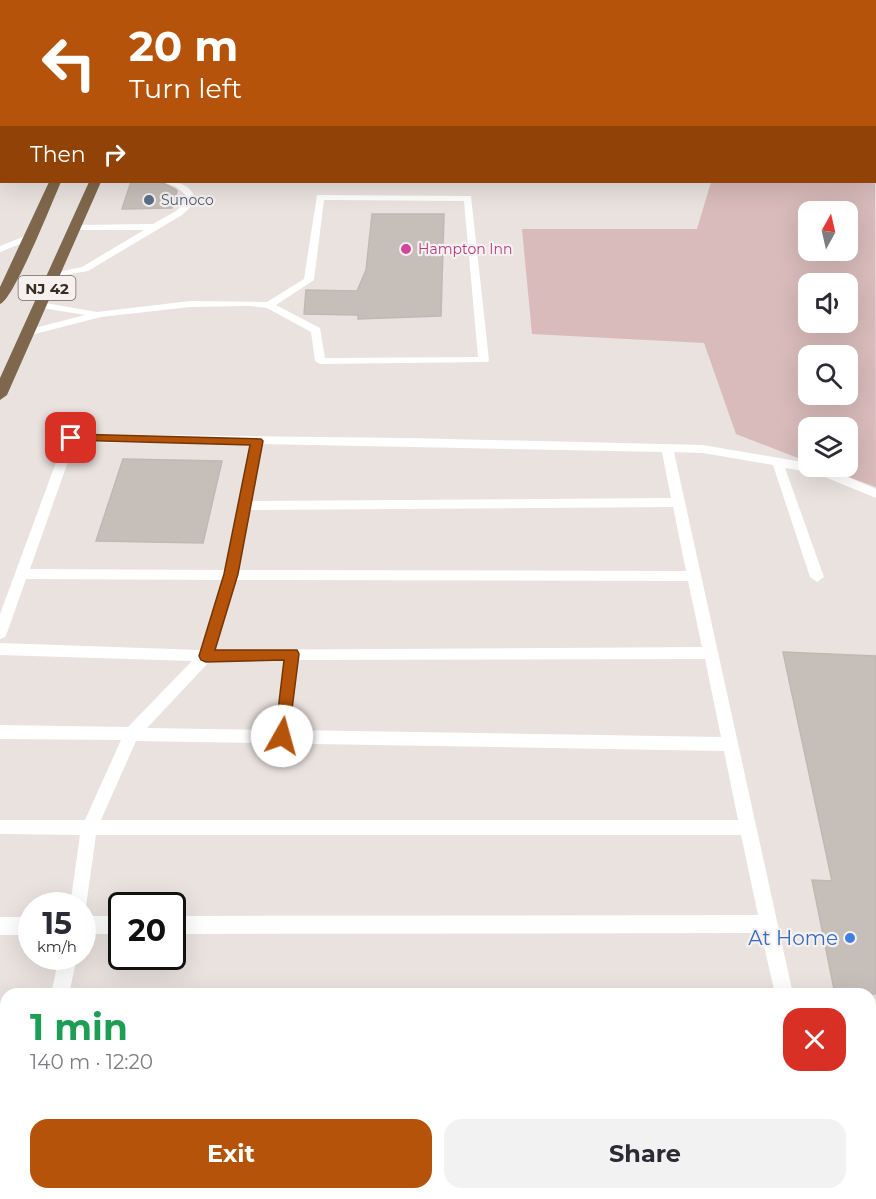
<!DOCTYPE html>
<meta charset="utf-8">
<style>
:root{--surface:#fff;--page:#f2f2f3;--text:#2b2b33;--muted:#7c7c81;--accent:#b45309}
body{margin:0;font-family:Montserrat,sans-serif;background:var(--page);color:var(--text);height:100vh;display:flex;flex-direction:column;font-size:22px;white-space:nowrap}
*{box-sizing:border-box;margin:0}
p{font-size:20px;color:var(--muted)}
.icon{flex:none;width:33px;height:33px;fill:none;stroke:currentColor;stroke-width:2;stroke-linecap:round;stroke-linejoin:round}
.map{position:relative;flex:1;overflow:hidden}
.sheet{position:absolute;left:0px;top:988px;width:876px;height:212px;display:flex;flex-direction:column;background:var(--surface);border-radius:18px 18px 0 0;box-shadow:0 6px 24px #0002}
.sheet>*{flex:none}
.hud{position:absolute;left:0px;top:0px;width:876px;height:183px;box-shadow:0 6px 24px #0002;background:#b45309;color:#fff;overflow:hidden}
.needle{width:39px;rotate:8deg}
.fabs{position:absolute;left:798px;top:201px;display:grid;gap:12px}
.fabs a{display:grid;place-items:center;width:60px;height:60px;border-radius:12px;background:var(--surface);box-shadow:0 6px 24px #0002;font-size:30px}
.speed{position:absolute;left:18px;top:892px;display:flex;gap:12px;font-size:30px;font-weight:700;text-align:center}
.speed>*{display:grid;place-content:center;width:78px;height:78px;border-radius:50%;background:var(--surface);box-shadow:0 6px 24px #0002;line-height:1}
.speed small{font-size:15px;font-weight:400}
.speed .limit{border:3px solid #111;border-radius:9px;background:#fff;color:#111}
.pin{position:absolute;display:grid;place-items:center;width:51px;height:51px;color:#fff;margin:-26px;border-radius:12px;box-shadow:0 3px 9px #0006}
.me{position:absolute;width:66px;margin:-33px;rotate:7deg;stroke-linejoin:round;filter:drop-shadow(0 0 4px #0008)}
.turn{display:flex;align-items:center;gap:21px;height:126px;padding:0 30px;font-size:27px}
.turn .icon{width:78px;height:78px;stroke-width:2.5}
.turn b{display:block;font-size:42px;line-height:51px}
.then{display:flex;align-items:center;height:57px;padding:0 30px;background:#0003;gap:12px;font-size:22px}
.round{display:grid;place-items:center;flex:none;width:63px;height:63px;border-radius:18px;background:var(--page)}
.overview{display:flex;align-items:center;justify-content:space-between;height:102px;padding:0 30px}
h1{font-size:36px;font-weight:700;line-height:45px;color:#1e9e55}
.cta{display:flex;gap:12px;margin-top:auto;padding:12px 30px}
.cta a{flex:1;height:69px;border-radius:18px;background:var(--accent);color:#fff;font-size:24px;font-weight:700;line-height:69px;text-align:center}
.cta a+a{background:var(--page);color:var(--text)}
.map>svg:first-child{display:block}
</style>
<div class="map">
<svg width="876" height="1199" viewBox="0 0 876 1199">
<rect width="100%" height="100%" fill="#e9e2df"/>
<path fill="#d8bbba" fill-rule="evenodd" d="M 875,171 L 876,487 L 821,467 L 848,466 L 848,428 L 808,428 L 808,462 L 736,434 L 704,343 L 532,334 L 522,229 L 697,229 L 711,182 L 874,182 ZM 808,212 L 848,212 L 848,250 L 808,250 ZM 808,284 L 848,284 L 848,322 L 808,322 ZM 808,356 L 848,356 L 848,394 L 808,394 Z"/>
<path fill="#c6beb8" stroke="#c2b8b2" stroke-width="1.5" d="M 131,182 L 161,182 L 175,189 L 177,191 L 172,208 L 122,209 Z
M 372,214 L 444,214 L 441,316 L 358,319 L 358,315 L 304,314 L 306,290 L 357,291 L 366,270 Z
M 123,459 L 222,461 L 203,543 L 96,541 Z
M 783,652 L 876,656 L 876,994 L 835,994 L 812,880 L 832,881 Z"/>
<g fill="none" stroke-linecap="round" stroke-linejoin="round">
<path fill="#fff" fill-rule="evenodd" d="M 59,0 L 65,0 L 58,2 Z
M 217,0 L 223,0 L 216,2 Z
M 376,0 L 384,0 L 386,2 L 377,2 Z
M 0,50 L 2,50 L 2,54 L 0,54 Z
M 0,70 L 2,70 L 2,74 L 0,74 Z
M 0,96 L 2,96 L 2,100 L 0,100 Z
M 874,105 L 876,105 L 876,112 L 874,112 Z
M 874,146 L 876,146 L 876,152 L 874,152 Z
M 0,152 L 2,152 L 0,160 Z
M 163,182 C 178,181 193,185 196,202 L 182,215 L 88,271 L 48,278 L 48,274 L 82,267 L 144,230 L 74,230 L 71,229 L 71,225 L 153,224 L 176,211 L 186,201 L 186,195 L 176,187 Z
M 317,195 L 471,196 L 489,360 L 488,362 L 320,364 L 315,361 L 311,332 L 267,308 L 250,306 L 190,307 L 101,317 L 27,336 L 22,333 L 23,331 L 85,315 L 36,307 L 35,305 L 40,302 L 97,312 L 190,301 L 267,302 L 304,279 ZM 324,200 L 464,201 L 478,357 L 325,358 L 320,328 L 276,305 L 314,280 Z
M 30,234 L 35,237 L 33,239 L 0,252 L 0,246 Z
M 71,434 L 409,438 L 703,445 L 808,463 L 808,466 L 822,466 L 876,489 L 876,498 L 815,473 L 785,468 L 824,577 L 817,582 L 810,577 L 773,465 L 703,453 L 674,452 L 793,994 L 775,994 L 761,933 L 172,934 L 172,916 L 758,915 L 741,835 L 96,835 L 86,906 L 82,912 L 82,906 L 70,906 L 80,835 L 0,834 L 0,820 L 85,820 L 121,740 L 0,739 L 0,725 L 128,727 L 192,661 L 0,655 L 0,643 L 201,650 L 223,580 L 26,579 L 7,633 L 5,637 L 0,639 L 0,614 L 65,438 ZM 75,442 L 250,444 L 225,570 L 30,569 ZM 262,444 L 662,452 L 671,498 L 251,501 ZM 673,507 L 686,571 L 238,570 L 250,510 ZM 236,580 L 688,581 L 702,647 L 215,650 ZM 705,659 L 721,737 L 290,730 L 298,660 ZM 284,660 L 275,730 L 147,728 L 209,662 ZM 136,741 L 724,751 L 738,820 L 101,820 Z
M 82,916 L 122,916 L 122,934 L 82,934 Z
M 0,917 L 32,917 L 32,935 L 0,935 Z
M 59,957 L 77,957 L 69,994 L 51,994 Z
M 6,1187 L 6,1194 L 23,1194 L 22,1199 L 2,1199 Z
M 742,1194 L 836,1194 L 838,1198 L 740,1199 Z"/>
<path fill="#7e674c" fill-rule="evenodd" d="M 141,0 L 151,0 L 141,2 Z
M 173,0 L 183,0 L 183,2 L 173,2 Z
M 49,182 L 61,182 C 53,200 13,301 0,304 L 0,287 Z
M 89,182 L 101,182 L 7,395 L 0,400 L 0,378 Z"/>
</g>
<path fill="#b45309" stroke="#753606" stroke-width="1.5" d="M 71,434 L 261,439 L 263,441 L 238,574 L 215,650 L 297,650 L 299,654 L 288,741 L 282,743 L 277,741 L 275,736 L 284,660 L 206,662 L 201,660 L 199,656 L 224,574 L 250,445 L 67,440 L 65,438 Z"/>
<circle fill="#5c6f8a" stroke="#f6f1ef" stroke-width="2" cx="149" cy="200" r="6"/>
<circle fill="#d1479c" stroke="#f6f1ef" stroke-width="2" cx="406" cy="249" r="6"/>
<circle fill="#3f7fe0" stroke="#f6f1ef" stroke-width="2" cx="850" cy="938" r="6"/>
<g text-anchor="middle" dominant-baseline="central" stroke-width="4.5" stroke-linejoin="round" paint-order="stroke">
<g font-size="14" fill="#4e5e75" stroke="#f6f1ef" text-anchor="start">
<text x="161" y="200">Sunoco</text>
</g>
<g font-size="14" fill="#b23c85" stroke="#f6f1ef" text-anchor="start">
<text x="418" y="249">Hampton Inn</text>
</g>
<rect fill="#f6f1ef" stroke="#706860" stroke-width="1.5" x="18.5" y="276" width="57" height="24" rx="4.5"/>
<g font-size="15" font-weight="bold" fill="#372d22">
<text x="47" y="288">NJ 42</text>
</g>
<g font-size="20" fill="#366cbe" stroke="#f6f1ef" text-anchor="end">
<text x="838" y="938">At Home</text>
</g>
</g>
</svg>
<div class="fabs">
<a><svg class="needle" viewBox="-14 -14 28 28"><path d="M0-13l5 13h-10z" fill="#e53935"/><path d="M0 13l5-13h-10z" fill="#7c7c81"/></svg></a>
<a><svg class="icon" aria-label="sound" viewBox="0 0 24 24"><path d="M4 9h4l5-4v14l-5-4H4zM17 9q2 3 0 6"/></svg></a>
<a><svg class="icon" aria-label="search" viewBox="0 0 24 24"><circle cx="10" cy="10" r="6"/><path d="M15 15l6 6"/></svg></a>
<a><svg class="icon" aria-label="layers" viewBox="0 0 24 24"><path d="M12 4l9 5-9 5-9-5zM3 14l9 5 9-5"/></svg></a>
</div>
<div class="speed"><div>15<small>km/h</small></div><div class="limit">20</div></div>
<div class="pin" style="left:71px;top:438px;background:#d93025"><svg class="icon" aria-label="arrive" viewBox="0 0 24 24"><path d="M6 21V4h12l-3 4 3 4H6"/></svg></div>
<svg class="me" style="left:282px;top:736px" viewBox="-20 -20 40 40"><circle r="19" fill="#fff"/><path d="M0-13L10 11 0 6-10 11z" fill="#b45309"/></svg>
<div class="hud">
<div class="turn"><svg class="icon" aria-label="left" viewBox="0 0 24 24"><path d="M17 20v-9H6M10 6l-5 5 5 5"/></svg><div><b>20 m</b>Turn left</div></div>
<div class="then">Then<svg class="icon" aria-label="right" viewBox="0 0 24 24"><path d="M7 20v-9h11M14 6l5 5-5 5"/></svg></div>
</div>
<section class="sheet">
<div class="overview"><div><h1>1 min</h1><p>140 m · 12:20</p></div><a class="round" style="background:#d93025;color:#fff"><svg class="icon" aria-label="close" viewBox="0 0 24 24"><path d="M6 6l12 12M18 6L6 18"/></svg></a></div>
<div class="cta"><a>Exit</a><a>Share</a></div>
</section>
</div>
